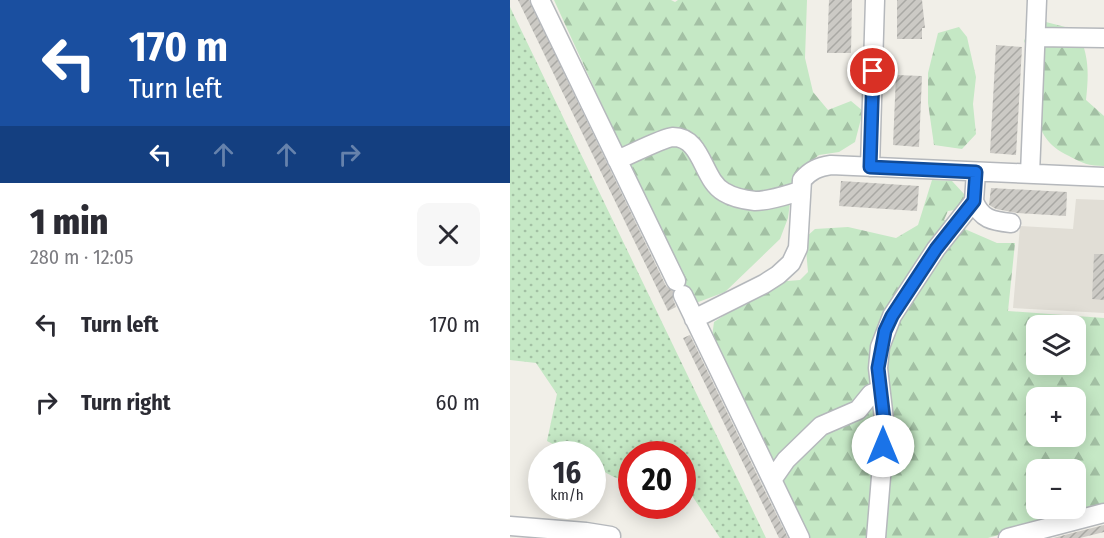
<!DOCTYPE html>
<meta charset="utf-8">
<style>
:root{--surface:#fff;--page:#f7f7f7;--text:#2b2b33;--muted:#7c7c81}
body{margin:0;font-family:"Fira Sans Condensed",sans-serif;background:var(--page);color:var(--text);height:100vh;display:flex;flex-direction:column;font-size:22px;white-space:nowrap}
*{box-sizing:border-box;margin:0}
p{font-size:20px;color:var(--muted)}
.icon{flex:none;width:33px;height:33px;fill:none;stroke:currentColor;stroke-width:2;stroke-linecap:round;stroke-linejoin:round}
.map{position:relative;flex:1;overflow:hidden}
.side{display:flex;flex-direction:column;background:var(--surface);width:510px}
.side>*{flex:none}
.hud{background:#1a4fa0;color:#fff;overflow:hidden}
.tools{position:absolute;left:516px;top:315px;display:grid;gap:12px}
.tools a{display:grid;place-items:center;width:60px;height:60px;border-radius:12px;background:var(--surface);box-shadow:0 3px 15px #0003;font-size:30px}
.speed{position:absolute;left:18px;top:441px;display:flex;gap:12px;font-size:30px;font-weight:700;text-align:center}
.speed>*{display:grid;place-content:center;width:78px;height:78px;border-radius:50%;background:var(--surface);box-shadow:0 3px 15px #0003;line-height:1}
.speed small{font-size:15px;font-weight:400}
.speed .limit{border:9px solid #d22;background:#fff;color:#111}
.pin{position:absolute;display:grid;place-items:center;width:51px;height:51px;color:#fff;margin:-26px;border:3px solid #fff;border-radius:50%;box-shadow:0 2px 6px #0007}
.me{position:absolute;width:66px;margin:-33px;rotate:0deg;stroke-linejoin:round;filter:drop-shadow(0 0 4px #0008)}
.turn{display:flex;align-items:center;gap:21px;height:126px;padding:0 30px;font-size:27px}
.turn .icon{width:78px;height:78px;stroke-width:2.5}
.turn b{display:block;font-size:42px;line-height:51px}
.lanes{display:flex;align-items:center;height:57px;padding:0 30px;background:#0003;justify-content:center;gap:30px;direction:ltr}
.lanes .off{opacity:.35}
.round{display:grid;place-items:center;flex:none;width:63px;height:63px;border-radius:12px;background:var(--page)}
.overview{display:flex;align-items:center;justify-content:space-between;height:102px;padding:0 30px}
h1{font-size:36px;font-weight:800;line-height:45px}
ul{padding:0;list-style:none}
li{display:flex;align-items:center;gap:18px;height:78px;padding:0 30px}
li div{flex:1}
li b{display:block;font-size:22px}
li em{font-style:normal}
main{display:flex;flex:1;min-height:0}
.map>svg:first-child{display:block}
</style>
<main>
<section class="side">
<div class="hud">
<div class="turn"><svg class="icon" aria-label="left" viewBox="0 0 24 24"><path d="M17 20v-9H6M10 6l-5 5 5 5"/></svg><div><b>170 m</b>Turn left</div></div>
<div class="lanes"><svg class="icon" aria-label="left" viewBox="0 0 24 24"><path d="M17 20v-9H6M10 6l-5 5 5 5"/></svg><svg class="icon off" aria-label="ahead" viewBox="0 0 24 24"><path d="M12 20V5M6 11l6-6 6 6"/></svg><svg class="icon off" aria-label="ahead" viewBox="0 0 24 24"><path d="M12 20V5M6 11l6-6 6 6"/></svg><svg class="icon off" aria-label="right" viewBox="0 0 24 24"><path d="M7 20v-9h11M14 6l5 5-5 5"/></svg></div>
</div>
<div class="overview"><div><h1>1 min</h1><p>280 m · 12:05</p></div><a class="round"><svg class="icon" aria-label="close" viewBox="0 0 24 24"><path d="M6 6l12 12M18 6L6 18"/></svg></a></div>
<ul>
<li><svg class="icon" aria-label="left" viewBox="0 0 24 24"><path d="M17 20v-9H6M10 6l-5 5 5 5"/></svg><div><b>Turn left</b></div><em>170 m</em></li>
<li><svg class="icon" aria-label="right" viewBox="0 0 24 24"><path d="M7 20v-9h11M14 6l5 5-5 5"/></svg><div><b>Turn right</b></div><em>60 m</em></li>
</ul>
</section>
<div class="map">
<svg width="594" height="538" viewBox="0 0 594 538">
<defs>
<pattern id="forest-firs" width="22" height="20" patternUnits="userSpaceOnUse" patternTransform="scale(1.5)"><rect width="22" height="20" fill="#c5e8c5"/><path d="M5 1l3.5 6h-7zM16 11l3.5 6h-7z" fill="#a3c0a4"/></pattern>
<pattern id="garden-dots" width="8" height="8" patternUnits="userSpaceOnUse" patternTransform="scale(1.5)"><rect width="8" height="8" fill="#c5e8c5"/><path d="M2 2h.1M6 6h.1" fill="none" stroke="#a3c0a4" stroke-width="1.8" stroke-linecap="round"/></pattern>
<pattern id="building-hatch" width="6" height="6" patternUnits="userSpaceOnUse" patternTransform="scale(1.5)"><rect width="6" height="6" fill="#cccac5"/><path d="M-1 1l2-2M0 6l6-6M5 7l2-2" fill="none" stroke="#a9a8a4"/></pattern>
</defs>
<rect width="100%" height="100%" fill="#f1efe8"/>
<path fill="#e1ded6" d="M 566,199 L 594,200 L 594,313 L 503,308 L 510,226 L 563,229 Z"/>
<path fill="url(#forest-firs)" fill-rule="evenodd" d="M 44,0 L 161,0 L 165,2 L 168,0 L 297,0 L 295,58 L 303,92 L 318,110 L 341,101 L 353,111 L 345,142 L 329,152 L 309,155 L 295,166 L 282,187 L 278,218 L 270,239 L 215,292 L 183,304 Z
M 532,21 L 567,30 C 579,55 579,72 576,100 L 594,116 L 594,166 C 579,166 572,163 559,156 C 516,136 530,100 523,62 C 521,55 517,48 514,41 L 520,27 Z
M 449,27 L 457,37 L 466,77 L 463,104 L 466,134 L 452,149 L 424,145 L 418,103 L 418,73 L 428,33 Z
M 422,180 L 442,181 L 455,195 L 450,209 L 438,211 L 434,220 L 487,243 L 505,243 L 498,311 L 594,318 L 594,505 L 478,538 L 292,538 L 201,344 L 204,322 L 265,282 L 290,280 L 298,272 L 295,238 L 305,229 L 338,227 L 386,238 L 408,225 ZM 526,326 L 566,326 L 566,364 L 526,364 ZM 526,398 L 566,398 L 566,436 L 526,436 ZM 526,470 L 566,470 L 566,508 L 526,508 Z"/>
<path fill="url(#garden-dots)" d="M 0,7 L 256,538 L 210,538 L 173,482 L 172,454 L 122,454 L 121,483 L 104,477 L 83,466 L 82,454 L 62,454 L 37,441 L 47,394 L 26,363 L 0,360 Z"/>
<path fill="url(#building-hatch)" d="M 8,0 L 19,0 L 156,286 L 163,291 L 163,299 L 166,307 L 158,311 Z
M 319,0 L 342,0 L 341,53 L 317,53 Z
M 387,0 L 412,0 L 415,28 L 412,28 L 412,39 L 387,39 Z
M 486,45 L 512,47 L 506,155 L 480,153 Z
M 386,75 L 412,76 L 409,147 L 383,145 Z
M 331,181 L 409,186 L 407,211 L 329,206 Z
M 481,188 L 557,192 L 556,216 L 507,213 L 486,209 L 479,205 Z
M 584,254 L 594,254 L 594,300 L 582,299 Z
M 180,335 L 252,485 L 278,538 L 269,538 L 173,338 Z
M 594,525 L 594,532 L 570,538 L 543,538 Z"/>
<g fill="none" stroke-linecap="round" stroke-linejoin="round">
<defs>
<path id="minor" d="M 30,0 L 166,281
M 526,37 L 594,38
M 107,160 C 120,155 152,138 163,137 C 193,137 192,180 214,192 C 222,197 236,200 245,201 C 260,201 276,195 290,191
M 360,167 L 365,0
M 520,174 L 527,0
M 464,201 C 471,219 482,221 501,223
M 173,295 L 290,538
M 184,319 L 254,284 L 268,275 L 281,263 L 288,248 L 292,180 C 301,170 308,167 321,165 L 594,177
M 262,480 L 276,460 L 311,426 L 348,410 L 361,394 L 370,390
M 0,526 L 76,532 L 101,536
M 366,538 L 375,428 L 368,368 L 370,347 L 382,316 L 426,249 L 464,201 L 466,172
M 498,538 L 594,513"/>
</defs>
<use href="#minor" stroke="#b5b8bc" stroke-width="21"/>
<use href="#minor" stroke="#fff" stroke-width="18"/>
</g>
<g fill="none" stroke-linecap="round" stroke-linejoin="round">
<defs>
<path id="route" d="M 363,71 L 360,167 L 466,172 L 464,201 L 426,249 L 382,316 L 375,331 L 368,368 L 375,428 L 373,446"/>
</defs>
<use href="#route" stroke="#114b97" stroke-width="15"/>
<use href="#route" stroke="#1a73e8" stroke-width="10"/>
</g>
</svg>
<div class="tools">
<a><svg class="icon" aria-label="layers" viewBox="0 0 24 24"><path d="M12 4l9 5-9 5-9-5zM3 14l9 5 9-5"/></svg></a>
<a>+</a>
<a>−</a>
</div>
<div class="speed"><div>16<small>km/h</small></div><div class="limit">20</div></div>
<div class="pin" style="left:363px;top:71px;background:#d93025"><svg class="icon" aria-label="arrive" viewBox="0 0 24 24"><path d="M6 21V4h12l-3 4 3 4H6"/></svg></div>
<svg class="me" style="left:373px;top:446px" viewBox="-20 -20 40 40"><circle r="19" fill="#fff"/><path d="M0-13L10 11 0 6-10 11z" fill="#1a73e8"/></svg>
</div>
</main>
